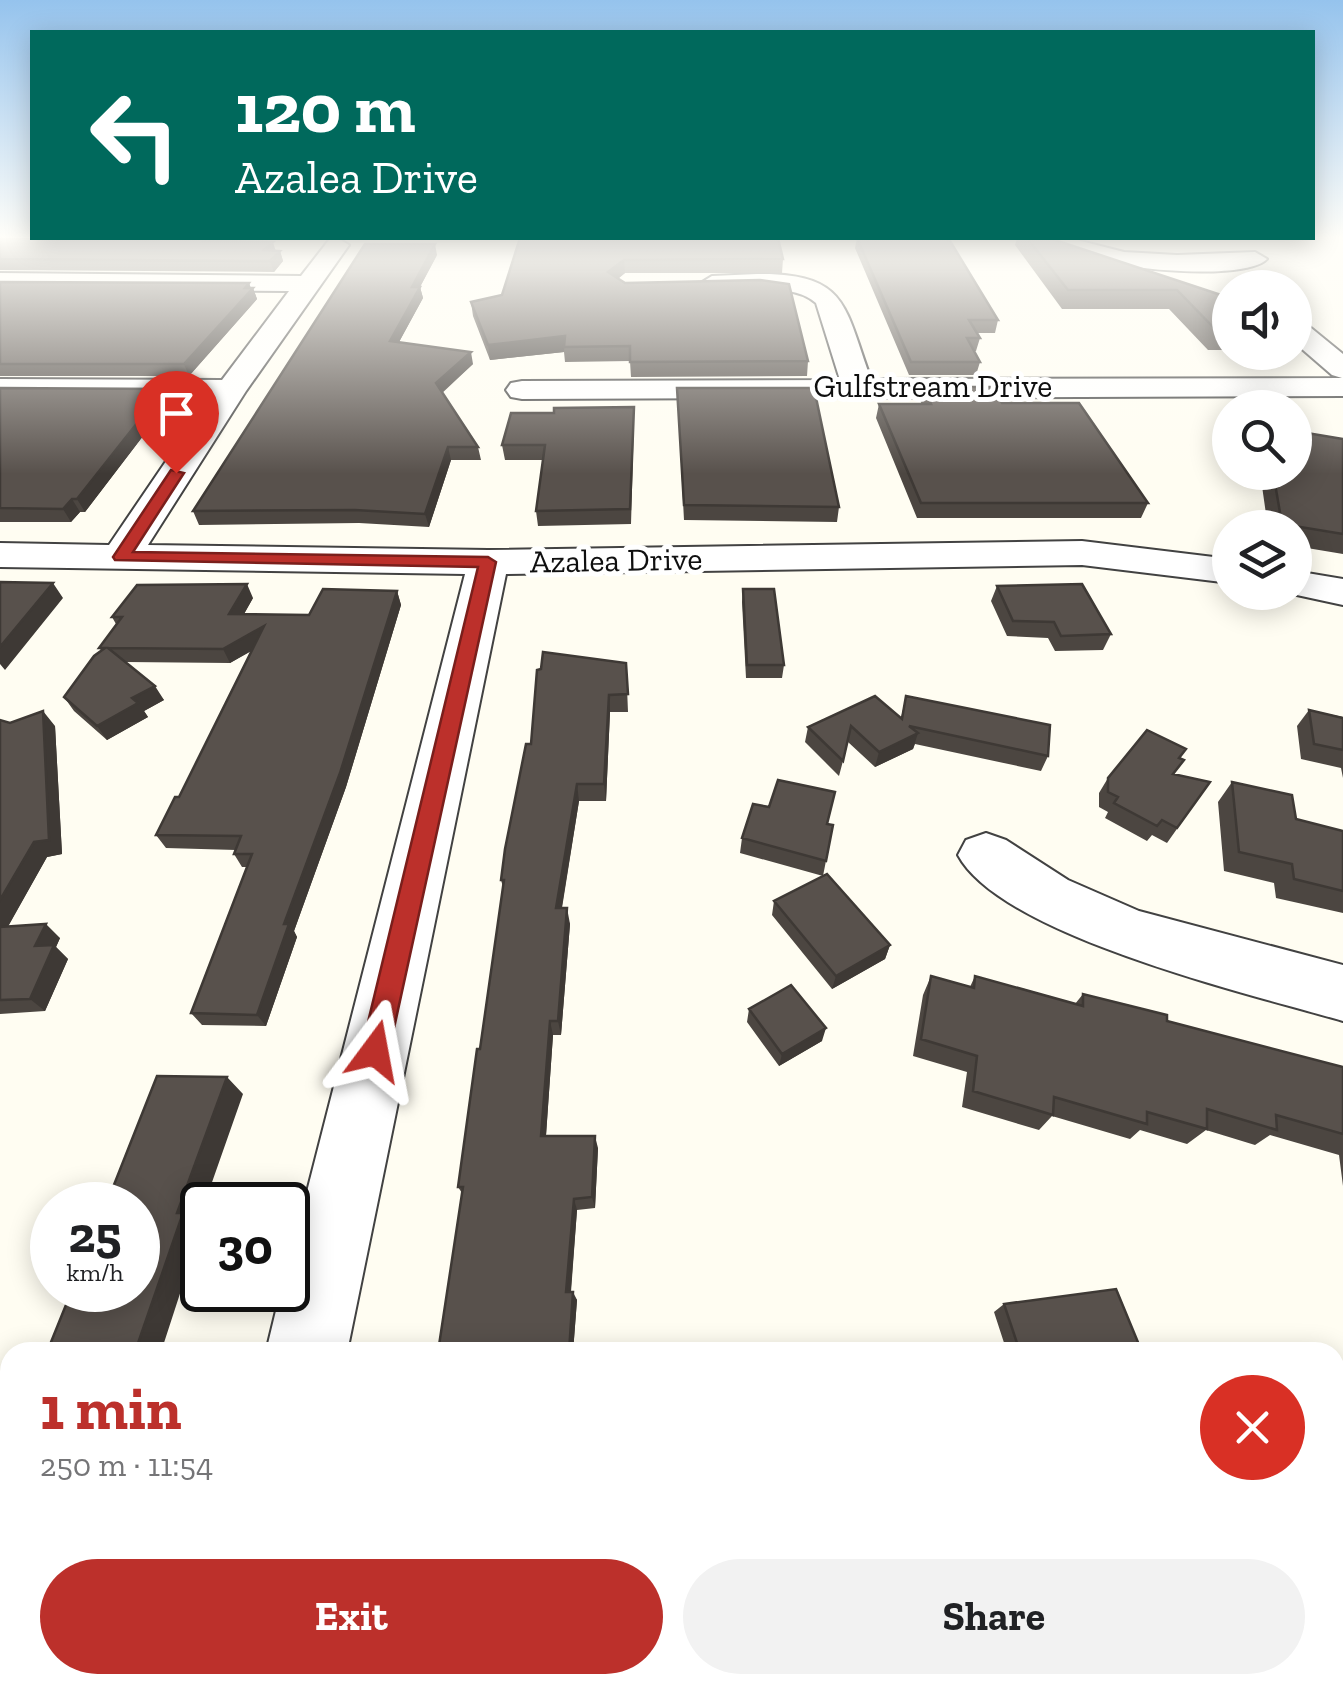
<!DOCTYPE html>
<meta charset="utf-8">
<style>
:root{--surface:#fff;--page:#f2f2f2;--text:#202124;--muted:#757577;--accent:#bc302b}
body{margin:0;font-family:"Zilla Slab",serif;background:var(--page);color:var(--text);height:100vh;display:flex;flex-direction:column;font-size:38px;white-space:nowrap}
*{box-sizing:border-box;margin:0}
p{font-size:32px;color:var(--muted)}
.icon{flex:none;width:55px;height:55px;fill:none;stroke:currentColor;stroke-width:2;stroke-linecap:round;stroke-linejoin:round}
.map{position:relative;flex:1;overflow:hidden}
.sheet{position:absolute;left:0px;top:1342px;width:1345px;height:352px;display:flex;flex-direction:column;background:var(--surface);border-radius:30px 30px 0 0;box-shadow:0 5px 25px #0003}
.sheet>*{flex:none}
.banner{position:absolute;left:30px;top:30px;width:1285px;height:210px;border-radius:0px;box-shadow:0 5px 25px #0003;background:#00695c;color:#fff;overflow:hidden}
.fabs{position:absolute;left:1212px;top:270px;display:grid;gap:20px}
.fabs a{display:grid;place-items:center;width:100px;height:100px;border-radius:50%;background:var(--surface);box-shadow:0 5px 25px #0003;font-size:50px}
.speed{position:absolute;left:30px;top:1182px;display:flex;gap:20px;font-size:50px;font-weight:700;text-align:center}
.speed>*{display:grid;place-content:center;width:130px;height:130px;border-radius:50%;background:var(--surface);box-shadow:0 5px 25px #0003;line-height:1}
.speed small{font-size:25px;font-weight:400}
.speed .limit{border:5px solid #111;border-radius:15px;background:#fff;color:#111}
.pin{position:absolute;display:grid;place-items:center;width:85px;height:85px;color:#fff;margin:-102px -42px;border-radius:50% 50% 50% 0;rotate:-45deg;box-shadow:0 0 10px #0007}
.pin .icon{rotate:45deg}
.me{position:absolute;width:110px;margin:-55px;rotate:13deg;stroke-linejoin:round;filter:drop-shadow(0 0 8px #0008)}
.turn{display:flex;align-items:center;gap:35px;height:210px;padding:0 40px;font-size:45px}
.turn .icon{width:130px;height:130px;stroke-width:2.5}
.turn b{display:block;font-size:70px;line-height:85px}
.round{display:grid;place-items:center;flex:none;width:105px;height:105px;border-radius:52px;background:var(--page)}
.head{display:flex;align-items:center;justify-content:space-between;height:170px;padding:0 40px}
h1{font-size:60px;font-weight:800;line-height:75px;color:var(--accent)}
.button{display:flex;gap:20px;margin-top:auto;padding:20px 40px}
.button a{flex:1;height:115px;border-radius:60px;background:var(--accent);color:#fff;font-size:40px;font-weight:800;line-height:115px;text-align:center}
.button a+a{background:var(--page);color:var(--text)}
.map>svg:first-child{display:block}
</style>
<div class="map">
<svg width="1343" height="1694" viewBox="0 0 1343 1694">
<rect width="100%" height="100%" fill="#fffdf2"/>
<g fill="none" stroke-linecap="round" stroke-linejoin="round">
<defs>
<path id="minor" d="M 337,238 L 349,245 L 246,391 L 148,545 L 488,550 L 1082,541 L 1230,559 L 1230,583 L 1082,565 L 506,574 L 347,1352 L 266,1352 L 281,1290 L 288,1290 L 288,1266 L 465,574 L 0,567 L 0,543 L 109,545 L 209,398 L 0,397 L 0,379 L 222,380 L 289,291 L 0,289 L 0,273 L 301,276 L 329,240 Z
M 1039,238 L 1069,238 L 1124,252 L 1177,255 L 1255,252 L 1267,259 C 1243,285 1065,267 1039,238 Z
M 757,274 C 848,273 844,306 871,379 L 1342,378 L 1332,375 L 1295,343 L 1295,321 L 1305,323 L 1343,354 L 1343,396 L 522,399 L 511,397 L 506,390 L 511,383 L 522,381 L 840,380 L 816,303 C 783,274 720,307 699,284 L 712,276 Z
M 1295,571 L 1343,579 L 1343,605 L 1283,592 L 1295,592 Z
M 986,833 L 1006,840 L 1068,880 L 1139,911 L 1343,965 L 1343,1021 C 1254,995 1001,936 958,855 L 966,840 Z
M 180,1685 L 278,1685 L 277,1694 L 177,1694 Z"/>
</defs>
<use href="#minor" stroke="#424242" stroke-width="4"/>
<use href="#minor" fill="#fff" fill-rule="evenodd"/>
</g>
<path fill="#4c4641" d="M 0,237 L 8,237 L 9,239 L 207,238 L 208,241 L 280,251 L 283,261 L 274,272 L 0,270 Z
M 520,238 L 783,259 L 782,273 L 625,273 L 618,279 L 808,361 L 807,376 L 631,377 L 630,361 L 565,362 L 564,352 L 490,360 L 473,316 L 471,302 L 502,295 Z
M 857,238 L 998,320 L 995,333 L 977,333 L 980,338 L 976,351 L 974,351 L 980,362 L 976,375 L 909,375 L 855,248 Z
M 1017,238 L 1049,238 L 1230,298 L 1230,350 L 1208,350 L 1169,309 L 1062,309 L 1015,245 Z
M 437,255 L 420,287 L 423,298 L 399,342 L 473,364 L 442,392 L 478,447 L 481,460 L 451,460 L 429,527 L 359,523 L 199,525 L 193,511 Z
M 0,282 L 249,283 L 251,288 L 253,288 L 257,299 L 189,376 L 0,376 Z
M 923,387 L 1002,403 L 1148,503 L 1141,518 L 917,518 L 876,418 L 879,404 L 922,404 L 920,401 Z
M 0,388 L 164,389 L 169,402 L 85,512 L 80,512 L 71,522 L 0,522 Z
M 677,388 L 839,507 L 837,522 L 684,520 Z
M 634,421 L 631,524 L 538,526 L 536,511 L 543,460 L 505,460 L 502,445 Z
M 1343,439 L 1343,554 L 1295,546 L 1295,528 L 1268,528 L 1260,472 L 1295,472 Z
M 997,586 L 1111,634 L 1103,650 L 1055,651 L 1048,638 L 1007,636 L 991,601 Z
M 743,589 L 784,665 L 782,678 L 746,678 L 742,602 Z
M 397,591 L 401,605 L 346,787 L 294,931 L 297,937 L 266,1026 L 202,1025 L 191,1013 L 247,867 L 242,867 L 234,854 L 236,850 L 166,848 L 156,835 L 179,797 L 252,650 L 230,663 L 126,662 L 164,700 L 144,711 L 148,717 L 107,740 L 74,711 L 64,697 L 101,650 L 99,648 L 116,624 L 112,617 L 253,598 L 244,614 L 309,615 Z
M 626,663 L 628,712 L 610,712 L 606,801 L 579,801 L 562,908 L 570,924 L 561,1035 L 553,1035 L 546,1136 L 598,1148 L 595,1208 L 577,1210 L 571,1292 L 577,1300 L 573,1352 L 438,1352 L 462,1193 L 458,1187 L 480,1049 L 503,887 L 501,880 L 531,744 Z
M 906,696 L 1048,756 L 1041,771 L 915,744 L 913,749 L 875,767 L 848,742 L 839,776 L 805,742 L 808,727 L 901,718 Z
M 1309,710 L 1343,717 L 1343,778 L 1341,768 L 1301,759 L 1297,726 Z
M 0,720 L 10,723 L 55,726 L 62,854 L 47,857 L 8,926 L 60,938 L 56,947 L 68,959 L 45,1011 L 0,1014 Z
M 1186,749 L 1180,758 L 1184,760 L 1174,774 L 1210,782 L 1167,843 L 1152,835 L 1147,841 L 1105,818 L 1108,812 L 1099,807 L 1099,793 L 1108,778 Z
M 1232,782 L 1296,819 L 1343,831 L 1343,913 L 1276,898 L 1274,883 L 1224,871 L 1218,802 Z
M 828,824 L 833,825 L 823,876 L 740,853 L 742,838 Z
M 774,901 L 890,945 L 885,959 L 832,989 L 772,915 Z
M 931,976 L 970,987 L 975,976 L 1075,1004 L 1083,994 L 1167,1021 L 1343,1067 L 1343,1186 L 1339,1155 L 1270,1135 L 1255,1145 L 1206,1130 L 1187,1144 L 1140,1130 L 1130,1139 L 1052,1116 L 1039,1130 L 962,1107 L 967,1072 L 913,1056 L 923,995 Z
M 749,1009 L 822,1041 L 779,1066 L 747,1022 Z
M 1004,1304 L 1142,1352 L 1007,1352 L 994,1312 Z
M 1335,1386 L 1343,1391 L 1343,1528 L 1335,1522 Z"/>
<path fill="#3e3935" d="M 273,242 L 276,252 L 264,250 Z
M 435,244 L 437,255 L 414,298 L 412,287 Z
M 280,251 L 283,261 L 274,272 L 270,261 Z
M 624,260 L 625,273 L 608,286 L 608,272 Z
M 249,283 L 251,290 L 253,288 L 257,299 L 189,376 L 184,364 Z
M 420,287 L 423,298 L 393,353 L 390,341 Z
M 565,336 L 564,352 L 490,360 L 488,345 Z
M 471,352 L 473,364 L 439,396 L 436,383 Z
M 164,389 L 169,402 L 85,512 L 77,499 Z
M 448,447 L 451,460 L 429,527 L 425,514 Z
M 72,499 L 80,512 L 71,522 L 63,509 Z
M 53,583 L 63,598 L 5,670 L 0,664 L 0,647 Z
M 247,584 L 253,598 L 236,628 L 229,614 Z
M 397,591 L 401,605 L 346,787 L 294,931 L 297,937 L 266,1026 L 257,1015 L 284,924 Z
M 264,626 L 271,640 L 230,663 L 223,649 Z
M 155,686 L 164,700 L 144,711 L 148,717 L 107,740 L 97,726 L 132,698 Z
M 609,695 L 610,712 L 606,801 L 604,784 Z
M 43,711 L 55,726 L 62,854 L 47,857 L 0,941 L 0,900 Z
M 918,733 L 913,749 L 875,767 L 879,752 Z
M 577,784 L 579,801 L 559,924 L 556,908 Z
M 567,908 L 570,924 L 561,1035 L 558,1021 Z
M 46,924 L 60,938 L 56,947 L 68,959 L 45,1011 L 30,999 L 35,946 Z
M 890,945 L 885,959 L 832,989 L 836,976 Z
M 550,1021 L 553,1035 L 545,1149 L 541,1136 Z
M 826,1028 L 822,1041 L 779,1066 L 782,1054 Z
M 227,1077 L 243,1094 L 204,1205 L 202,1205 L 198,1223 L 202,1226 L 161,1352 L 135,1352 L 177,1213 Z
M 595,1136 L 598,1148 L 595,1208 L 592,1197 Z
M 574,1199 L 577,1210 L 570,1300 L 566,1292 Z
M 573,1292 L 577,1300 L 573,1352 L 569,1352 Z
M 19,1685 L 51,1685 L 48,1694 L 16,1694 Z"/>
<path fill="#58514c" stroke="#3e3935" stroke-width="2.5" d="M 206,238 L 203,241 L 273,242 L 264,250 L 280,251 L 270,261 L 0,259 L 0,239 Z
M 520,238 L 778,238 L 783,259 L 624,260 L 608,272 L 625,283 L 760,280 L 789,284 L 808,361 L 630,362 L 630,346 L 564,347 L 565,336 L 488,345 L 471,302 L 502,295 Z
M 857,238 L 945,238 L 950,241 L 998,320 L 969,320 L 980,338 L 967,338 L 980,362 L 911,362 Z
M 1027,238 L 1049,238 L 1230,298 L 1230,331 L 1217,331 L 1177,290 L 1068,290 Z
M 365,244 L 435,244 L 412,287 L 420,287 L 390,341 L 471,352 L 436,383 L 478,447 L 448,447 L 425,514 L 355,510 L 193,511 Z
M 0,282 L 249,283 L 245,288 L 253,288 L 184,364 L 0,364 Z
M 923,387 L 993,387 L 1002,403 L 1079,403 L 1148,503 L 921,503 L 879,404 L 931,404 Z
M 0,388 L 164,389 L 77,499 L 72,499 L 63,509 L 0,508 Z
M 677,388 L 814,388 L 839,507 L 684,505 Z
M 634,407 L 630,509 L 536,511 L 545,445 L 502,445 L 511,413 L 554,413 L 554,408 Z
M 1295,431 L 1343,439 L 1343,534 L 1282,524 L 1273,472 L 1295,472 Z
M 0,582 L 53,583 L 0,647 Z
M 247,584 L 229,614 L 309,615 L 323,589 L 397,591 L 340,773 L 284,924 L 289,924 L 257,1015 L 191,1013 L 252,854 L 234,854 L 241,836 L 156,835 L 175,797 L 179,797 L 264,626 L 223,649 L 108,648 L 155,686 L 132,698 L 138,703 L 97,726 L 64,697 L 94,656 L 105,648 L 99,648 L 122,617 L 112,617 L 137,585 Z
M 1082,584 L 1111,634 L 1061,636 L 1054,622 L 1013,621 L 997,586 Z
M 743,589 L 774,589 L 784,665 L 747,665 Z
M 543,652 L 626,663 L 628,694 L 609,695 L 604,784 L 577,784 L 556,908 L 567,908 L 558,1021 L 550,1021 L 541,1136 L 595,1136 L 592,1197 L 574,1199 L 566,1292 L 573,1292 L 569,1352 L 438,1352 L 463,1187 L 458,1187 L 477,1049 L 480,1049 L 504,880 L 501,880 L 505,849 L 526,744 L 531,744 L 537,670 L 541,669 Z
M 875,696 L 902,719 L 906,696 L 1050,725 L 1048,756 L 909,726 L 918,733 L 879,752 L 851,726 L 843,761 L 808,727 Z
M 1309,710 L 1343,718 L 1343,750 L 1314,744 Z
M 43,711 L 49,840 L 34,842 L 0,900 L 0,720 L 10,723 Z
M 1147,730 L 1186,749 L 1179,758 L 1184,760 L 1173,774 L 1210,782 L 1177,828 L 1162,820 L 1157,826 L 1114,803 L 1118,797 L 1108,792 L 1108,778 Z
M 778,780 L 835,792 L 827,824 L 833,825 L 826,861 L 742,838 L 753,804 L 769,807 Z
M 1232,782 L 1292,795 L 1296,819 L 1343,831 L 1343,891 L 1294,879 L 1292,864 L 1239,852 Z
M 827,874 L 890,945 L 836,976 L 774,901 Z
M 46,924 L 35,946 L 54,945 L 30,999 L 0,1000 L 0,927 Z
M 931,976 L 974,988 L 975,976 L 1083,1006 L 1083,994 L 1167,1015 L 1167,1021 L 1343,1067 L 1343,1134 L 1276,1115 L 1277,1130 L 1207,1109 L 1207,1129 L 1147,1112 L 1147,1124 L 1054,1097 L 1053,1115 L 973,1091 L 977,1056 L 921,1039 Z
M 791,985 L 826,1028 L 782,1054 L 749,1009 Z
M 157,1076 L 227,1077 L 177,1213 L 183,1213 L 135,1352 L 47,1352 L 72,1290 L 138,1290 L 138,1205 L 106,1205 Z
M 1116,1289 L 1142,1352 L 1020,1352 L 1004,1304 Z
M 1335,1386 L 1343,1391 L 1343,1502 L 1335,1496 Z
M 10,1447 L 10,1685 L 19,1685 L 16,1694 L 0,1694 L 0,1472 Z"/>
<linearGradient id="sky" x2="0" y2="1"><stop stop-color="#95c3ed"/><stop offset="0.5" stop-color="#fffef9"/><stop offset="1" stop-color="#fffef9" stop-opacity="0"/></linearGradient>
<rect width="1343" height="474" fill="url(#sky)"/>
<path fill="#bc302b" stroke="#7a1f1c" stroke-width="2.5" d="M 171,470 L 184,473 L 133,552 L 488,557 L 496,562 L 389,1051 L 385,1060 L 375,1064 L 365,1060 L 361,1051 L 478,567 L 115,560 L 113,557 Z"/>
<g text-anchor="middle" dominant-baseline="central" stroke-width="10" stroke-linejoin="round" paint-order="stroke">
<g font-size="32" fill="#0f0f0f" stroke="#fff">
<text x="933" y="386">Gulfstream Drive</text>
<text transform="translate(616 560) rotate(-1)">Azalea Drive</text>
</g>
</g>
</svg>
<div class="fabs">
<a><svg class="icon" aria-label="sound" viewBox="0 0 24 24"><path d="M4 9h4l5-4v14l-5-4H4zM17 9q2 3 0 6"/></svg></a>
<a><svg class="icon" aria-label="search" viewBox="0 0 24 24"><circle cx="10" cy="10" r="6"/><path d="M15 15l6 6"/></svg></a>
<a><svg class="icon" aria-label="layers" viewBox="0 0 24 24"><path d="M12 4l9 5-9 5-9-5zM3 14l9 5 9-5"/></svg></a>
</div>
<div class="speed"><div>25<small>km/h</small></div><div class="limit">30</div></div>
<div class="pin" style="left:176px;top:473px;background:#d93025"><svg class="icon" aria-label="arrive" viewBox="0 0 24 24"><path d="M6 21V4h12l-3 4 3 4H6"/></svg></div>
<svg class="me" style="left:375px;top:1051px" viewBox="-20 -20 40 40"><path d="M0-17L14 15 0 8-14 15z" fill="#bc302b" stroke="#fff" stroke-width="4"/></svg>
<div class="banner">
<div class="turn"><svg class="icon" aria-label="left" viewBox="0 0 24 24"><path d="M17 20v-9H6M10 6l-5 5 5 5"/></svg><div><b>120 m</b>Azalea Drive</div></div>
</div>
<section class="sheet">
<div class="head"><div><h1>1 min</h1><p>250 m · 11:54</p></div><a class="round" style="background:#d93025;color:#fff"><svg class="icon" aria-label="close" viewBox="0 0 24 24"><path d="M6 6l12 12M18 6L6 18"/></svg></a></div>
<div class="button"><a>Exit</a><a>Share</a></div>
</section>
</div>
